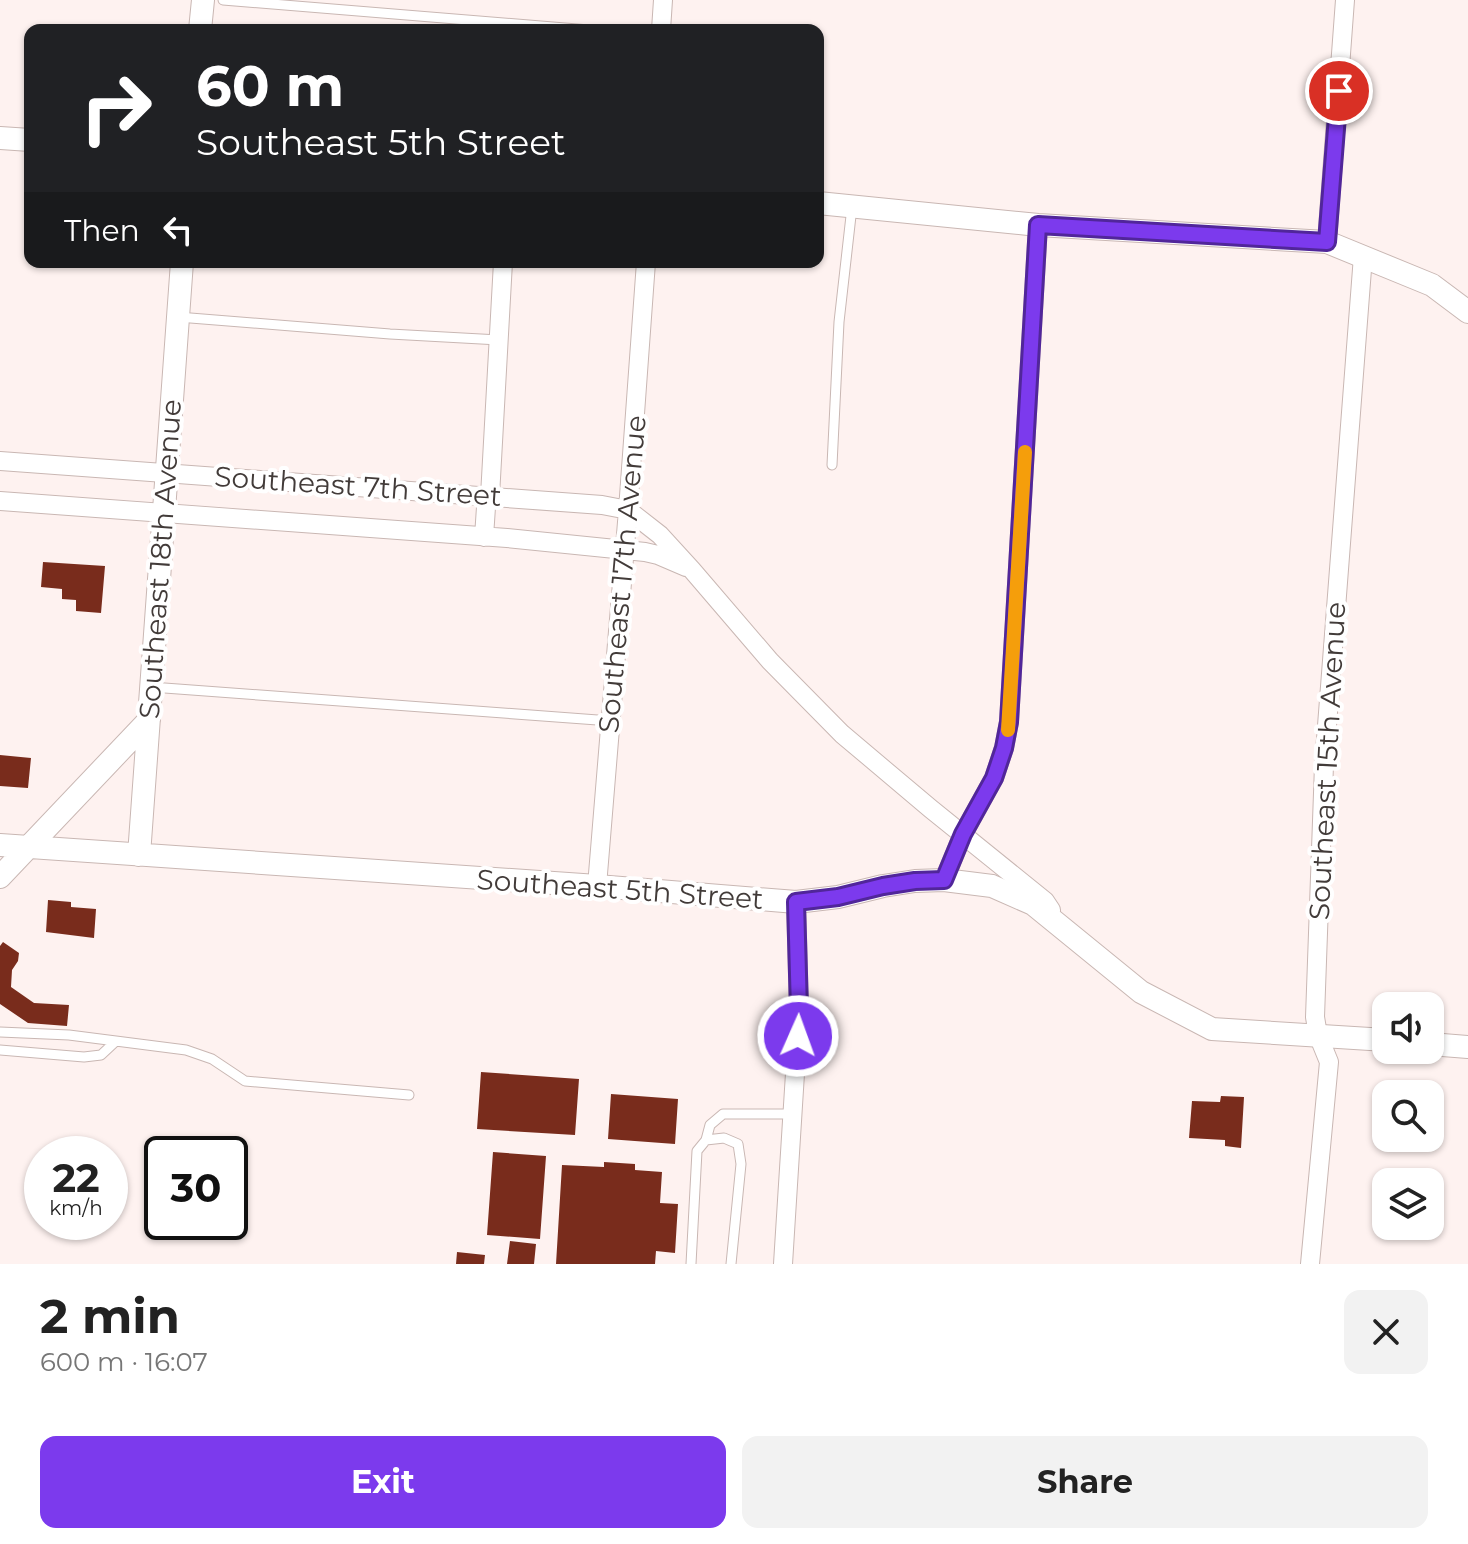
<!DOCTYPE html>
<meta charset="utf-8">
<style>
:root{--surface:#fff;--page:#f2f2f2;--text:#222;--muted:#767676;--accent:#7c3aed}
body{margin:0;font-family:Montserrat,sans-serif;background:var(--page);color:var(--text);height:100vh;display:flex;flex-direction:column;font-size:30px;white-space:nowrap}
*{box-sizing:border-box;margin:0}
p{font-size:26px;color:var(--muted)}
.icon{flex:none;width:44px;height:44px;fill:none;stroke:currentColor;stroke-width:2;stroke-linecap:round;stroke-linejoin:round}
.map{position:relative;height:1264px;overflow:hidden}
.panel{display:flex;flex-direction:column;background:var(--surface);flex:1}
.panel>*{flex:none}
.guide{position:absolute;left:24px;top:24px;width:800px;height:244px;border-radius:16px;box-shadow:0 2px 6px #0004;background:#202124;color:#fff;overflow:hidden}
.buttons{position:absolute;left:1372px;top:992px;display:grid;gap:16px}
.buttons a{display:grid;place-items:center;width:72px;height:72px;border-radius:16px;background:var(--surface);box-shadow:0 2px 6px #0004;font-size:40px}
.speed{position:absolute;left:24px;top:1136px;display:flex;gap:16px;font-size:40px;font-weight:700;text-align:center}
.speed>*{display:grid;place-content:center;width:104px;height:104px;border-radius:50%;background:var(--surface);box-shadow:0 2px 6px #0004;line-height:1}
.speed small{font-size:20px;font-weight:400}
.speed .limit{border:4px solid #111;border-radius:12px;background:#fff;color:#111}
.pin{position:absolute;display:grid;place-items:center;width:68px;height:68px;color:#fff;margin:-34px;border:4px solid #fff;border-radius:50%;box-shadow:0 2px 8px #0007}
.me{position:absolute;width:88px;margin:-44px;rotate:2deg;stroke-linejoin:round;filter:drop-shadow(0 0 6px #0008)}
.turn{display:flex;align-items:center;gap:28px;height:168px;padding:0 40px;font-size:36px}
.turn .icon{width:104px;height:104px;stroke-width:2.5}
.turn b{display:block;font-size:56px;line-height:68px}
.then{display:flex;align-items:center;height:76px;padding:0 40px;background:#0003;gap:16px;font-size:30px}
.round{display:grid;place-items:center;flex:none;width:84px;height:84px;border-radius:16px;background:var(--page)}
.summary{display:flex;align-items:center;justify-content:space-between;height:136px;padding:0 40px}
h1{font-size:48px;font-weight:700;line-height:60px}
.primary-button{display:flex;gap:16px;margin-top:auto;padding:16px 40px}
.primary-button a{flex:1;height:92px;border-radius:16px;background:var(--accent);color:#fff;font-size:32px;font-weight:700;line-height:92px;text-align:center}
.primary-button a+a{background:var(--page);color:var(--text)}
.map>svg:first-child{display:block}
</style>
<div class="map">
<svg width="1468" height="1264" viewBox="0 0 1468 1264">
<rect width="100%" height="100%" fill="#fef2f0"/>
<path fill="#792c1c" d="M 43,562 L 105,566 L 101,613 L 76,611 L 76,600 L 62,599 L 62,589 L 41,587 Z
M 0,755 L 31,758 L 28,788 L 0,786 Z
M 48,900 L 71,902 L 71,907 L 96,909 L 94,938 L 46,932 Z
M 3,942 L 19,953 L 18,961 L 12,970 L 11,987 L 34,1003 L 69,1005 L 67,1026 L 28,1023 L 0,1004 L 0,946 Z
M 481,1072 L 579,1079 L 575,1135 L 477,1129 Z
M 611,1094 L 678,1099 L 675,1144 L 608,1139 Z
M 1221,1096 L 1244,1097 L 1241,1148 L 1225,1146 L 1225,1140 L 1189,1138 L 1192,1101 L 1220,1102 Z
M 493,1152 L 546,1156 L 540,1239 L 487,1235 Z
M 604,1162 L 635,1164 L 635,1170 L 662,1172 L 660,1203 L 678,1204 L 675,1253 L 656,1251 L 655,1264 L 556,1264 L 562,1165 L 604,1167 Z
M 510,1241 L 536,1244 L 534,1264 L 507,1264 Z
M 457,1252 L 485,1255 L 484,1264 L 456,1264 Z"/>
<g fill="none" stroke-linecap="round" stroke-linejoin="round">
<defs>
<path id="service" d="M 223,0 L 589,30
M 178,317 L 390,334 L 499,340
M 832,465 L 839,322 L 852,207
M 151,687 L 611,721
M 0,1032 L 69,1035 L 186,1050 L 212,1059 L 245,1081 L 409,1095
M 0,1050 L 84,1057 L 101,1055 L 116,1041
M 706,1140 L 710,1125 L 723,1114 L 793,1114
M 691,1264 L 697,1151 L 706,1140 L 724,1138 L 738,1144 L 741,1164 L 731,1264"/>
<path id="minor" d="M 661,30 L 663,0
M 1327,242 L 1345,0
M 0,461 L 602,505 L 628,510 L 660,535 L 692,570 L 770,661 L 842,734 L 931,809 L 1045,901 L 1051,910
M 0,501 L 507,538 L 645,552 L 658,555 L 686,567
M 484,537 L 486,507 L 490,496 L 503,262
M 944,880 L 963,834 L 994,778 L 1004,748 L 1009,722 L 1038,225
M 597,886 L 628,510 L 646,262
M 783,1264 L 799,1010 L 796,902
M 1310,1264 L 1329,1062 L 1318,1035 L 1315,1017 L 1324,765 L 1363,256"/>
<path id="tertiary" d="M 200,30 L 203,0
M 0,138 L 30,140
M 818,203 L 1038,225 L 1327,242 L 1432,285 L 1468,312
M 0,845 L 597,886 L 796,902 L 838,897 L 883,886 L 915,881 L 944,880 L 992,886 L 1033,904 L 1141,992 L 1212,1029 L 1386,1040
M 139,855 L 182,262
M 0,877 L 149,720
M 1430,1044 L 1468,1047"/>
</defs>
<use href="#service" stroke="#c9b7b3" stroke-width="11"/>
<use href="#minor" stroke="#c9b7b3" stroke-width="20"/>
<use href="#tertiary" stroke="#c9b7b3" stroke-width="24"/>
<use href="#service" stroke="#fff" stroke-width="9"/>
<use href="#minor" stroke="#fff" stroke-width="18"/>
<use href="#tertiary" stroke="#fff" stroke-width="22"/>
</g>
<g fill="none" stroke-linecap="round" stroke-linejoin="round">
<defs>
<path id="route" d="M 798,1036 L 799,1010 L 796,902 L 838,897 L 883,886 L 915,881 L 944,880 L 963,834 L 994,778 L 1004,748 L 1009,722 L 1038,225 L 1327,242 L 1339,91"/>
</defs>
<use href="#route" stroke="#51269a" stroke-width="20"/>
<use href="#route" stroke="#7c3aed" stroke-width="14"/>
<path stroke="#f59e0b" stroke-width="14" d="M 1008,730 L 1025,452"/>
</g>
<g text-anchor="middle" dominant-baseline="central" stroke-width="8" stroke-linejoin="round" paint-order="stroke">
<g font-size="28" fill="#423b39" stroke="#fff">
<text transform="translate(358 486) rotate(4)">Southeast 7th Street</text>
<text transform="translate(160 559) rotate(-86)">Southeast 18th Avenue</text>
<text transform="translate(622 574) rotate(-85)">Southeast 17th Avenue</text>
<text transform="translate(1327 761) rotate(-87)">Southeast 15th Avenue</text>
<text transform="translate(620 889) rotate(4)">Southeast 5th Street</text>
</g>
</g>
</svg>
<div class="buttons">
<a><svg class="icon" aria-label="sound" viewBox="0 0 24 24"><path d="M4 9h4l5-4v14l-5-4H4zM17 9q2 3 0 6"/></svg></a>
<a><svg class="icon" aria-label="search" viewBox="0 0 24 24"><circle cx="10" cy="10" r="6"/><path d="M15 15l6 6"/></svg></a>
<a><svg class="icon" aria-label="layers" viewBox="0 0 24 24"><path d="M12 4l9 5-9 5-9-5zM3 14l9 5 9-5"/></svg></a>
</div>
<div class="speed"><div>22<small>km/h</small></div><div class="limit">30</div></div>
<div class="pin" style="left:1339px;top:91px;background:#d93025"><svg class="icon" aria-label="arrive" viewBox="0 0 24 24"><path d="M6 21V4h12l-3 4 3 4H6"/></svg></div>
<svg class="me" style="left:798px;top:1036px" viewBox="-20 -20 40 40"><circle r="17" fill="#7c3aed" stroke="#fff" stroke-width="3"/><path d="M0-11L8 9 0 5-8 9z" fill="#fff"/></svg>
<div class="guide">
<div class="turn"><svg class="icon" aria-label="right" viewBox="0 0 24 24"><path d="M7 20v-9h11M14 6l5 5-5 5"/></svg><div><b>60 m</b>Southeast 5th Street</div></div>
<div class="then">Then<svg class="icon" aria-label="left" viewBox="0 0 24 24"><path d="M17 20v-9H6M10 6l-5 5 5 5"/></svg></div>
</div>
</div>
<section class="panel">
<div class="summary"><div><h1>2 min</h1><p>600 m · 16:07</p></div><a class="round"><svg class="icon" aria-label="close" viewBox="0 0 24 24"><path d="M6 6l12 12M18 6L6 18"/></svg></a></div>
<div class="primary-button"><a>Exit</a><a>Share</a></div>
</section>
